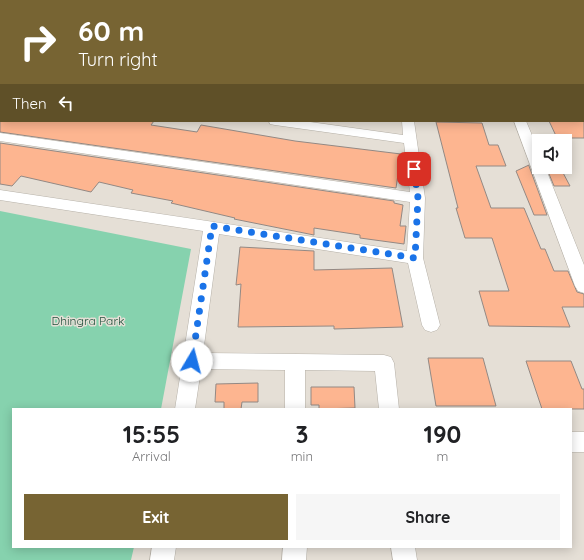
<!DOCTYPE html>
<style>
:root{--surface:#fff;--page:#f6f6f6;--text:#202124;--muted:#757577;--accent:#776433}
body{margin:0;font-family:Quicksand,sans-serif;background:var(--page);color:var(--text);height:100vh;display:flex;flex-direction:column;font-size:15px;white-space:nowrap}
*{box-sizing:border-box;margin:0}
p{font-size:13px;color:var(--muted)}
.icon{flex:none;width:22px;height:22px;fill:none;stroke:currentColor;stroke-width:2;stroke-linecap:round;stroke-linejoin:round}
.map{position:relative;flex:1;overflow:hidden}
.details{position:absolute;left:12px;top:408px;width:560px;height:140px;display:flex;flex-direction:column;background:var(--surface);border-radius:0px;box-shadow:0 2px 10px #0003}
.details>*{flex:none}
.banner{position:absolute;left:0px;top:0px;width:584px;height:122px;box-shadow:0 2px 10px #0003;background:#776433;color:#fff;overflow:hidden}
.fabs{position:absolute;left:532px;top:134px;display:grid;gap:8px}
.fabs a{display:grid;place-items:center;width:40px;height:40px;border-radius:0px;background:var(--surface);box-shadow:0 2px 10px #0003;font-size:20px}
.pin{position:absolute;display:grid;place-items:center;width:34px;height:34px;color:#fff;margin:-17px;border-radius:8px;box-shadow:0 2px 6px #0006}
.me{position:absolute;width:44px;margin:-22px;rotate:8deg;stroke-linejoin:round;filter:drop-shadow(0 0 3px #0008)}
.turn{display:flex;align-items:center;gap:14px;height:84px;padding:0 12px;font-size:18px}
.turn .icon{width:52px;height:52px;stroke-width:2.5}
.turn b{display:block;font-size:28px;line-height:34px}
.then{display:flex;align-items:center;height:38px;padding:0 12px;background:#0003;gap:8px;font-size:15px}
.eta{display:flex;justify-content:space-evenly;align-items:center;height:68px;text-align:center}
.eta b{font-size:24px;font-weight:700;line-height:28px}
.button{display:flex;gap:8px;margin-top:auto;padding:8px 12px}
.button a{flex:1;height:46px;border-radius:0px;background:var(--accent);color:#fff;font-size:16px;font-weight:700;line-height:46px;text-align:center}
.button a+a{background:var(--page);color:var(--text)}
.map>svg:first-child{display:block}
</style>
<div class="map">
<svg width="584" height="560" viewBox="0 0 584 560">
<rect width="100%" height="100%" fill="#e5dfd6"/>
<path fill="#86d2ae" d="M 0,211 L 191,249 L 161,409 L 13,409 L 13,547 L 134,547 L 131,560 L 0,560 Z"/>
<path fill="#fdb590" stroke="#938984" d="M 0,121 L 154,121 L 151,125 L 197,132 L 201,125 L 295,141 L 401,154 L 396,188 L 0,132 Z
M 549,121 L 584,121 L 584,138 L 557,138 Z
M 436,122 L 482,123 L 489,145 L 498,145 L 506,166 L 476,166 L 491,208 L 524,208 L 541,249 L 545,249 L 554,271 L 568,271 L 577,292 L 584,294 L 584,307 L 562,307 L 570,327 L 489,326 L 479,291 L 509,291 L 492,238 L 465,238 L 456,208 L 458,208 Z
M 0,143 L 394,201 L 394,203 L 403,205 L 400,226 L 406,226 L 404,244 L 360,238 L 360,235 L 314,228 L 314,235 L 234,219 L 235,218 L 171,203 L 173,201 L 131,193 L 133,190 L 99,182 L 91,192 L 21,176 L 12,186 L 0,184 Z
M 529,165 L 529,166 L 547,215 L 534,215 L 516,171 Z
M 547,169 L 561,169 L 570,186 L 554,186 Z
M 240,247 L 314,251 L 314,270 L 392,268 L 403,327 L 334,329 L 334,326 L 238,327 L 241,284 L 236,285 Z
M 428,358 L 483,358 L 496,406 L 436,406 Z
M 526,361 L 571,361 L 582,389 L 584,389 L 584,409 L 542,409 Z
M 258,383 L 258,402 L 242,402 L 241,409 L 224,409 L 224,402 L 215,402 L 216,384 Z
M 311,387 L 354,387 L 355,408 L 319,409 L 319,405 L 311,405 Z"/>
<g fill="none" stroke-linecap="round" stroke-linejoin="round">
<defs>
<path id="service" d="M 180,0 L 195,0 L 196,1 L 181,1 Z"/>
<path id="minor" d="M 0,32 L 1,32 L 1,38 L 0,38 Z
M 0,80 L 1,80 L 1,88 L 0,88 Z
M 269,121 L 303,121 L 403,135 L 402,121 L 414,121 L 425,198 L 423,258 L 440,325 L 437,330 L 431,332 L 425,330 L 422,325 L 408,263 L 219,234 L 203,353 L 384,355 L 391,357 L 394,363 L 399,409 L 379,409 L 375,371 L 305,370 L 305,409 L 285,409 L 285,370 L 201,369 L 195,409 L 175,409 L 203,231 L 0,200 L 0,190 L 407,251 L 410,202 L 0,141 L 0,133 L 410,192 L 404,143 L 275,125 L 270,124 Z
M 514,121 L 526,121 L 539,152 L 539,167 L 545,167 L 584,265 L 584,293 L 578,291 L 575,286 Z
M 571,432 L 584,432 L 584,452 L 571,452 Z
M 152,547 L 176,547 L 174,560 L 150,560 Z
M 283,547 L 307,547 L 306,560 L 282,560 Z
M 391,547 L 415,547 L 417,560 L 393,560 Z"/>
<path id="tertiary" d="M 0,0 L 8,0 L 1,1 L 0,5 Z"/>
<path id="primary" d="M 252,0 L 274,0 L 274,1 L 252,1 Z
M 338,0 L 360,0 L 360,1 L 338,1 Z
M 411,0 L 432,0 L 432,1 L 411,1 Z
M 482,0 L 505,0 L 505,1 L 482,1 Z
M 561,0 L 575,0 L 561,1 Z
M 583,28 L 584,28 L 584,37 L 583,37 Z"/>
</defs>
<use href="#service" stroke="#b6b1a8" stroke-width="1"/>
<use href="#minor" stroke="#b6b1a8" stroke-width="1"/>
<use href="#tertiary" stroke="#b6b1a8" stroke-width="2"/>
<use href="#primary" stroke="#3e765e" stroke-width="2"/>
<use href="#service" fill="#fff" fill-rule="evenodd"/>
<use href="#minor" fill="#fff" fill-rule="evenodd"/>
<use href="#tertiary" fill="#fff" fill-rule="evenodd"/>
<use href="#primary" fill="#90c5b0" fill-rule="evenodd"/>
</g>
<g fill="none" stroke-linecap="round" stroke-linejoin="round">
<path stroke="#1a73e8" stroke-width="7" stroke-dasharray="0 12.6" d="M 192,361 L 212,226 L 415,258 L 418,198 L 414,169"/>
</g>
<g text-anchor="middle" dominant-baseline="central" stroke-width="3" stroke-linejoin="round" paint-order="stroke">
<g font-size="12" fill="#22503c" stroke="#e5dfd6">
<text x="88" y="320">Dhingra Park</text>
</g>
</g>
</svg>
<div class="fabs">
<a><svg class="icon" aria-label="sound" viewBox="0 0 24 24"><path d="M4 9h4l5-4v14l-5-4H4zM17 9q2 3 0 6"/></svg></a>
</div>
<div class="pin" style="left:414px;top:169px;background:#d93025"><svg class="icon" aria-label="arrive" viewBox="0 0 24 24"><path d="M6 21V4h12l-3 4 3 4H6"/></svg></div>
<svg class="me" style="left:192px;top:361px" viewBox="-20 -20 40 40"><circle r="19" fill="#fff"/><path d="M0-13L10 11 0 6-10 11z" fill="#1a73e8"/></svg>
<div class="banner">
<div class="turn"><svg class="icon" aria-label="right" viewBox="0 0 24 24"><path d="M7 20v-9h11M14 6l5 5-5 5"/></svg><div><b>60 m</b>Turn right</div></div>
<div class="then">Then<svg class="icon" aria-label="left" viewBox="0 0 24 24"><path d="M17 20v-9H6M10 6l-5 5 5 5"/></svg></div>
</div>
<section class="details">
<div class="eta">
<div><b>15:55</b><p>Arrival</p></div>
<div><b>3</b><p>min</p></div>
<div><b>190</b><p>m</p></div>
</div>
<div class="button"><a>Exit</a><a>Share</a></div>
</section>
</div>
